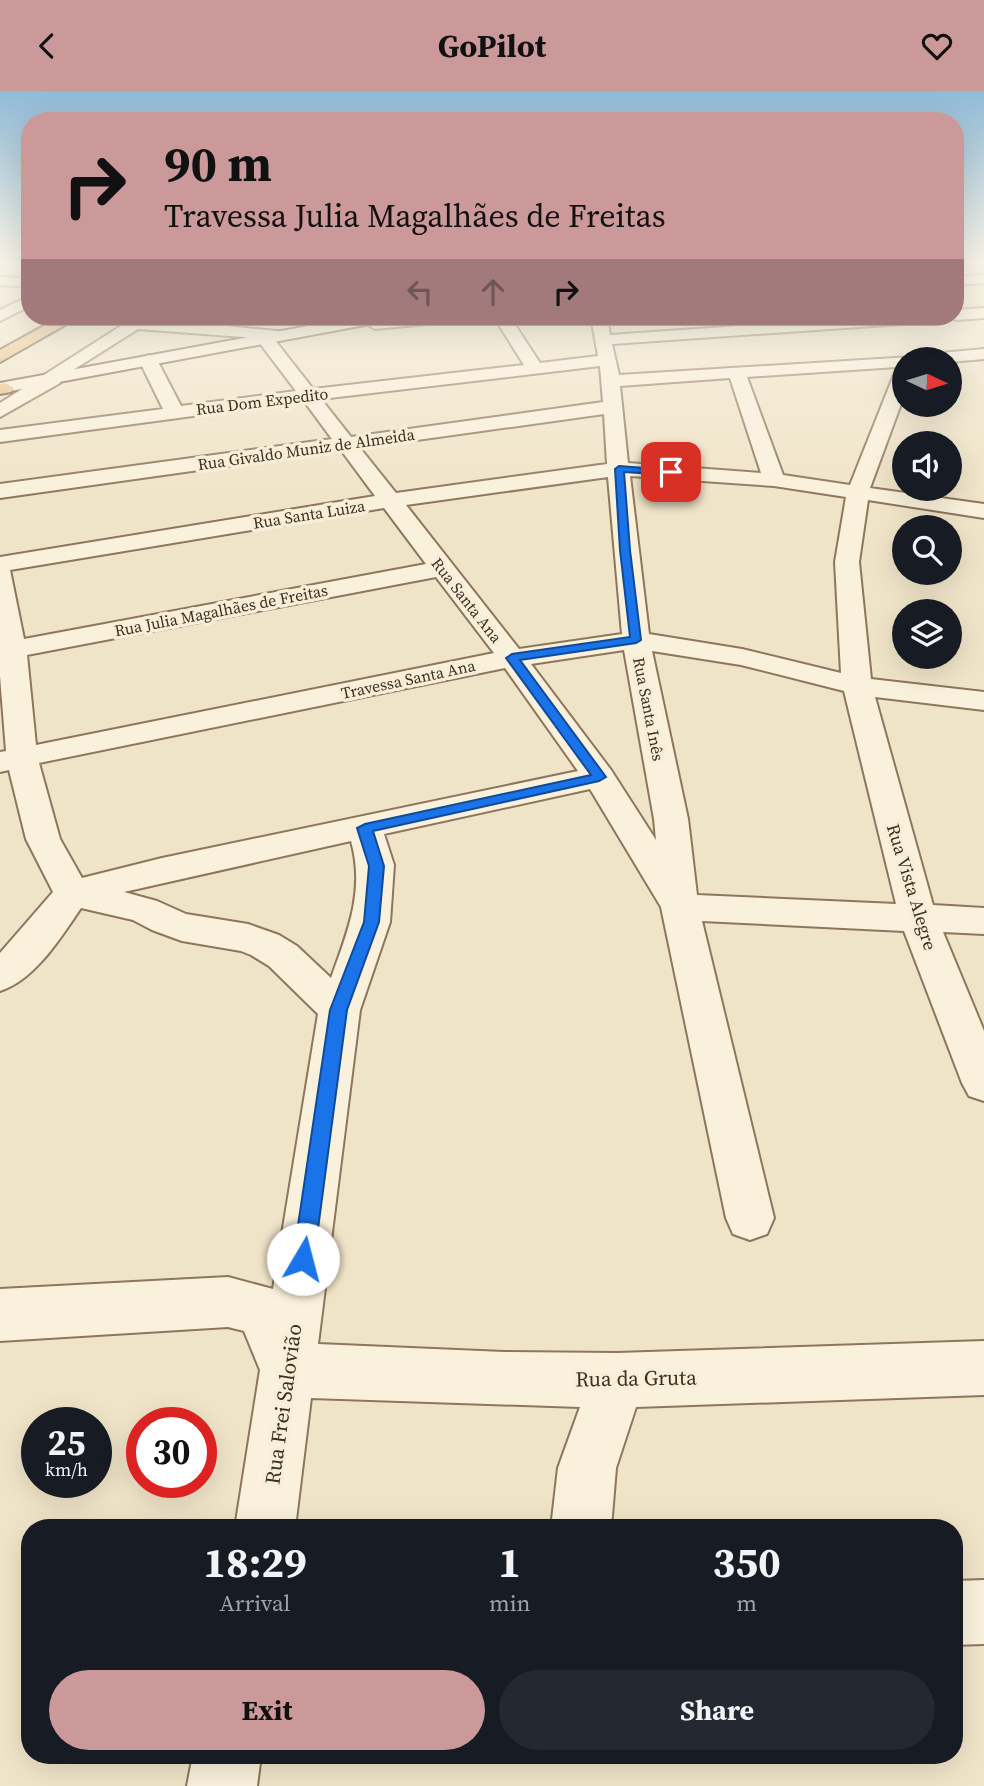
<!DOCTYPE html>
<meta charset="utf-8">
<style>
:root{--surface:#171b24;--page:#242831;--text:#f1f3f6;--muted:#9ea1a6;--accent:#cc999b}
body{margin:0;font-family:"Source Serif 4",serif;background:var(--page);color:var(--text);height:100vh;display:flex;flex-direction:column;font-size:26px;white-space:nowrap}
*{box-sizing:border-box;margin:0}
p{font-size:23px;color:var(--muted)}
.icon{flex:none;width:38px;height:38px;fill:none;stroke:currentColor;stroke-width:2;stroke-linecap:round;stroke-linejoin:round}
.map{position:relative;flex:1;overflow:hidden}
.drawer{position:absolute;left:21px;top:1428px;width:942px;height:245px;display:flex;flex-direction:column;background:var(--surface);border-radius:28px;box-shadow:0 7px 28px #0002}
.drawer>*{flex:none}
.hud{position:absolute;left:21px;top:21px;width:943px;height:214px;border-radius:28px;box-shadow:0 7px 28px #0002;background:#cc999b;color:#111;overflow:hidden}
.needle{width:46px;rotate:94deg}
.fabs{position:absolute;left:892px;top:256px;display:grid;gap:14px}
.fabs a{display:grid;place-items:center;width:70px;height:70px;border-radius:50%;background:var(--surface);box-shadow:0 7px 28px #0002;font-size:35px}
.speed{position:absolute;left:21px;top:1316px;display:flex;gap:14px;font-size:35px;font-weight:700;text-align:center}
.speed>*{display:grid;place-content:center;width:91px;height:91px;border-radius:50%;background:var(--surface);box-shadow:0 7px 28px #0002;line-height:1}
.speed small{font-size:18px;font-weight:400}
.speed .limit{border:10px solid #d22;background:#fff;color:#111}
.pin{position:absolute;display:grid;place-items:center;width:60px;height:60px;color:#fff;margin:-30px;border-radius:14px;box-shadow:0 4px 10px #0006}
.me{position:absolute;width:77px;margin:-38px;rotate:8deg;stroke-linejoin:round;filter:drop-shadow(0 0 5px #0008)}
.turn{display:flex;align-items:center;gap:24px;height:147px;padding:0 28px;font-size:32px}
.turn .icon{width:91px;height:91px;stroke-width:2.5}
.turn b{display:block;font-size:49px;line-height:60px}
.lanes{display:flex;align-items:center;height:66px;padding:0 28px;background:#0003;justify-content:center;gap:35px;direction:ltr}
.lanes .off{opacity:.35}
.eta{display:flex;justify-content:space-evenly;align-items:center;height:119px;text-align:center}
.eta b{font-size:42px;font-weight:700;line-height:49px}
.primary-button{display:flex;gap:14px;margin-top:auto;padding:14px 28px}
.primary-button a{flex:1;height:80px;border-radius:42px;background:var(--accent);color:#111;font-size:28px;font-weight:700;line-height:80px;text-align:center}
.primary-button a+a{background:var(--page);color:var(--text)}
header{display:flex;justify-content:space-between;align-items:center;height:91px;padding:0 28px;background:var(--accent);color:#111;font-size:32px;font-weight:700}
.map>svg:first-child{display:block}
</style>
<header><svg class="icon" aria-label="back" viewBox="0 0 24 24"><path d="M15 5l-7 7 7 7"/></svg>GoPilot<svg class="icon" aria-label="heart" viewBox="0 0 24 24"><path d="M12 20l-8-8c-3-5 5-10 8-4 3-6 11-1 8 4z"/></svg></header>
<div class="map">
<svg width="984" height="1695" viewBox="0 0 984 1695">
<rect width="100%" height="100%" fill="#f0e4c8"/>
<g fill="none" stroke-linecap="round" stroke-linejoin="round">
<defs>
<path id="minor" d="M 984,184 L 984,192 L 956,194 L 956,186 Z
M 0,186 L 30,188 L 30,196 L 0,194 Z
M 30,205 L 30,215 L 0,230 L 0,219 Z
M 984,217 L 984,227 L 956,229 L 949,226 L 956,226 L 956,219 Z
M 135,226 L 286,241 L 288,244 L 286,247 L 274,248 L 313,298 L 524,274 L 494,226 L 510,226 L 540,272 L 598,265 L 591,226 L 607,226 L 610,244 L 867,226 L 939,226 L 931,231 L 612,253 L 619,284 L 911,266 L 905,268 L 905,302 L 870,397 L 984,413 L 984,427 L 868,409 L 859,471 L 871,588 L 984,601 L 984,619 L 875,606 L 933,814 L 984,817 L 984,843 L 943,841 L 984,940 L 984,1010 L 969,1005 L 962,992 L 904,840 L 702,830 L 774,1127 L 767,1143 L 750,1149 L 733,1143 L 726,1127 L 661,816 L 590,698 L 384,743 L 394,774 L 390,831 L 360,919 L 318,1253 L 504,1261 L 617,1262 L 984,1250 L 984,1304 L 636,1316 L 616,1377 L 611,1437 L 551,1437 L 558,1377 L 580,1316 L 311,1307 L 295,1437 L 235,1437 L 260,1279 L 244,1240 L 228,1236 L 0,1250 L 0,1198 L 228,1186 L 273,1198 L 318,923 L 269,875 L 251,864 L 241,860 L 182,850 L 152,839 L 133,829 L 81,817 C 61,846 35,889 0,900 L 0,862 L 53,801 L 26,748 L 9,679 L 0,681 L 0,661 L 6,660 L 0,585 L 0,466 L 375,405 L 341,359 L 0,407 L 0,393 L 332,348 L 304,310 L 0,351 L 0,339 L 163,318 L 139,269 L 148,264 L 157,269 L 181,315 L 296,300 L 256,247 L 138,238 L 62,286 L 60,292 L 0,326 L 0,312 ZM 600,275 L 603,311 L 351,346 L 321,308 ZM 897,276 L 850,394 L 783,384 L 747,286 ZM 730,287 L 761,382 L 628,372 L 620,295 ZM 604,323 L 607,373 L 396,402 L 360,357 ZM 630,385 L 774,395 L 846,406 L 835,471 L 841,582 L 742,558 L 649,543 ZM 608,386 L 622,543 L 519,558 L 406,414 ZM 384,417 L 426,473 L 24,548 L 10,479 ZM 436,486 L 494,562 L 36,654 L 27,564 ZM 624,559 L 654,728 L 656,749 L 611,679 L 531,573 ZM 652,560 L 741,574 L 844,600 L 896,813 L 697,804 L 688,728 ZM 505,577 L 578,680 L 162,767 L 82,787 L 60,748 L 39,672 ZM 351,750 C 365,799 348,840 331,887 L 297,855 L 279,844 L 248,833 L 186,823 L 157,810 L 124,801 Z
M 401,226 L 456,226 L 448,231 L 375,238 L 367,233 L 375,228 Z
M 984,258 L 984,268 L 950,271 L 950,268 L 922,268 L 930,263 Z
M 984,1489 L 984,1553 L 954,1554 L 954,1490 Z
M 193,1664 L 261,1664 L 257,1695 L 187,1695 Z"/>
<path id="secondary" d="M 357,226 L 389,226 L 381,231 L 0,302 L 0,292 Z"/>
<path id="trunk" d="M 60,226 L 79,226 L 0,271 L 0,259 Z
M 5,292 L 14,297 L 11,301 L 0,303 L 0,293 Z"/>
</defs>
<use href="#minor" stroke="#8d765c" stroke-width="4"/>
<use href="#secondary" stroke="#6f573f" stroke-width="4"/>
<use href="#trunk" stroke="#5b4430" stroke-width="4"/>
<use href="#minor" fill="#faf1dc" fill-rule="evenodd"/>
<use href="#secondary" fill="#faf1dc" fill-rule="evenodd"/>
<use href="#trunk" fill="#eabe7c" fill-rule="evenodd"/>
</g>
<linearGradient id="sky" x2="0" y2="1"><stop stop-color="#8fbad6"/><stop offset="0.42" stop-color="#f8f3e6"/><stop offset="1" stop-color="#f8f3e6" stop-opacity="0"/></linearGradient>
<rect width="984" height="408" fill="url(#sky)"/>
<path fill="#1a73e8" stroke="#114b97" stroke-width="2" d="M 619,375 L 671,379 L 675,381 L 671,384 L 624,381 L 630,459 L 641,549 L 636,552 L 520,569 L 606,686 L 599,690 L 373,740 L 384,775 L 379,831 L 347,919 L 314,1168 L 311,1175 L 303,1178 L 296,1175 L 293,1168 L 330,919 L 364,831 L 369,775 L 357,737 L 365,733 L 591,684 L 506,567 L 512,563 L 630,546 L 620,459 L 615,378 Z"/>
<g text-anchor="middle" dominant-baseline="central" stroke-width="7" stroke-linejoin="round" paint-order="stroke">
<g font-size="16" fill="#3d2e20" stroke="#f7eed8">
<text transform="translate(262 310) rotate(-7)">Rua Dom Expedito</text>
<text transform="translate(306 358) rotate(-8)">Rua Givaldo Muniz de Almeida</text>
<text transform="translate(309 423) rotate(-9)">Rua Santa Luiza</text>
<text transform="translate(467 509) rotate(52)">Rua Santa Ana</text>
<text transform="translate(221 519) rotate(-11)">Rua Julia Magalhães de Freitas</text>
<text transform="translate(408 588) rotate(-12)">Travessa Santa Ana</text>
<text transform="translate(649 618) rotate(79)">Rua Santa Inês</text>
</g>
<g font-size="18" fill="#3d2e20" stroke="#f7eed8">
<text transform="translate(912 796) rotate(73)">Rua Vista Alegre</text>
</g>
<g font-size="21" fill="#3d2e20" stroke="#f7eed8">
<text transform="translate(636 1287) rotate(-1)">Rua da Gruta</text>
<text transform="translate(283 1313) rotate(-82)">Rua Frei Salovião</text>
</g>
</g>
</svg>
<div class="fabs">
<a><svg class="needle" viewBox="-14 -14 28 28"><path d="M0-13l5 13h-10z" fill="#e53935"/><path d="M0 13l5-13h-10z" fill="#9ea1a6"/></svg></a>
<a><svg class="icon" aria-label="sound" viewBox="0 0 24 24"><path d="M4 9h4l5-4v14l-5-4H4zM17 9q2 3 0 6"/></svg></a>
<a><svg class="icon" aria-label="search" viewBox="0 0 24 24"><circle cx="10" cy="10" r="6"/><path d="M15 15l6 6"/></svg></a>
<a><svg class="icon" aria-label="layers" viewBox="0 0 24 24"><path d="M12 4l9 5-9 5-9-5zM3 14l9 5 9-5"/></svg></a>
</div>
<div class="speed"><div>25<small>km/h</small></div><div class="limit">30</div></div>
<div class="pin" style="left:671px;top:381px;background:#d93025"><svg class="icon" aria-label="arrive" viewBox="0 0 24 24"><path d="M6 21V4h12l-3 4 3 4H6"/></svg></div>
<svg class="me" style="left:303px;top:1168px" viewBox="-20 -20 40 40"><circle r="19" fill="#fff"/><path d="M0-13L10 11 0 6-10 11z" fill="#1a73e8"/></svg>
<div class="hud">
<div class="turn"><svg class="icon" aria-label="right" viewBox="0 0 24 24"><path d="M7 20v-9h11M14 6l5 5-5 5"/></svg><div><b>90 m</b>Travessa Julia Magalhães de Freitas</div></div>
<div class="lanes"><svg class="icon off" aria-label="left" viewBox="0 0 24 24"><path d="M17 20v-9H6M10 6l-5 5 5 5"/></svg><svg class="icon off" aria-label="ahead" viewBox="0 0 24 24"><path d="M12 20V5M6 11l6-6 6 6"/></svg><svg class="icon" aria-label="right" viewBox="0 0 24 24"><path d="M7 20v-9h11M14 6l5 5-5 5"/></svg></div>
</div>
<section class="drawer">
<div class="eta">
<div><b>18:29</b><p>Arrival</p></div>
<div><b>1</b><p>min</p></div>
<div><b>350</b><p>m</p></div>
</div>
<div class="primary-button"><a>Exit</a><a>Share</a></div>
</section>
</div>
